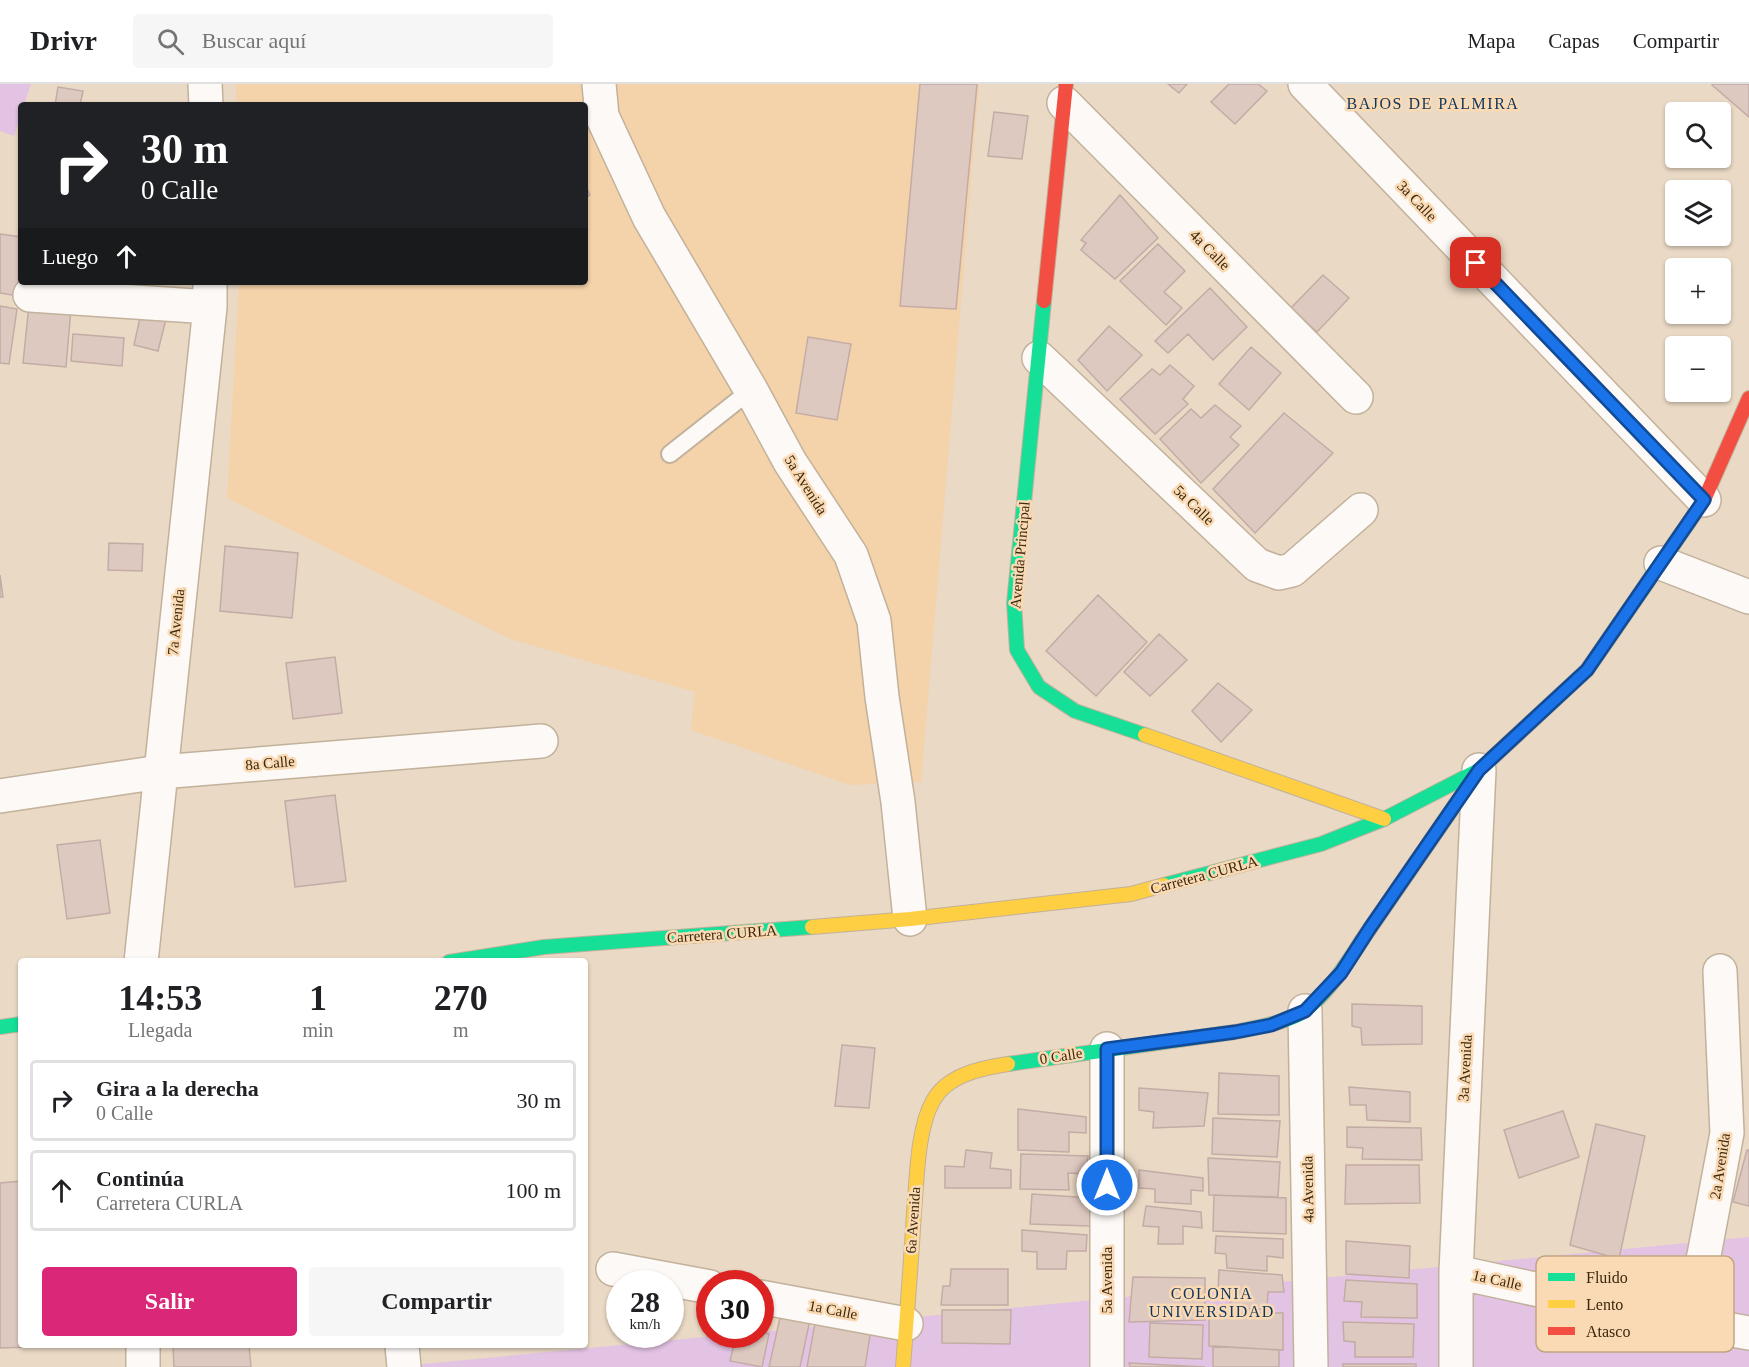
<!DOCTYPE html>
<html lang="es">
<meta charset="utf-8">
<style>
:root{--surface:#fff;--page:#f6f6f6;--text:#202124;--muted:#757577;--line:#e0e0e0;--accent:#db2777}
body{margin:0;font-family:"Times New Roman",serif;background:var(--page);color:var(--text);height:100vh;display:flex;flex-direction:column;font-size:22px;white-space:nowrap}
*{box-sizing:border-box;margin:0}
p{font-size:20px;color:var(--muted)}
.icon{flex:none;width:33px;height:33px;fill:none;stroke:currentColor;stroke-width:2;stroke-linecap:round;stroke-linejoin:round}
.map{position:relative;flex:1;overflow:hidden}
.panel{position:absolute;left:18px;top:874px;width:570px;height:390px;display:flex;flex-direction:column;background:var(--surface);border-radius:6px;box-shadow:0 2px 4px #0004}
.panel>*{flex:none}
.banner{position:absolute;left:18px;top:18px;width:570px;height:183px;border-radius:6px;box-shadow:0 2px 4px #0004;background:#202124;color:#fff;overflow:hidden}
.tools{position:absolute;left:1665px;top:18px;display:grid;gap:12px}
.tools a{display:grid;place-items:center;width:66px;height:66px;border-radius:6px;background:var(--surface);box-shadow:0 2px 4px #0004;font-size:30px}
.speed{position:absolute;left:606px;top:1186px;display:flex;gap:12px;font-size:30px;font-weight:700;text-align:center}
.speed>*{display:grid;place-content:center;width:78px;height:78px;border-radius:50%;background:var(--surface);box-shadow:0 2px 4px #0004;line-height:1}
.speed small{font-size:15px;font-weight:400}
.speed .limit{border:9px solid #d22;background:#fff;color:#111}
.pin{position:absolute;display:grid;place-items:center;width:51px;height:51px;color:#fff;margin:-26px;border-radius:12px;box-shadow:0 3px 9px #0006}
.me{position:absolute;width:66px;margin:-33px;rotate:0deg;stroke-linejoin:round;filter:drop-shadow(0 0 4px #0008)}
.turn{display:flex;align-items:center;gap:21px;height:126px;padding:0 24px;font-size:27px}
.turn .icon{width:78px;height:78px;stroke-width:2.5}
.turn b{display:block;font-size:42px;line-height:51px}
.then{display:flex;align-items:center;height:57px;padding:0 24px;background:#0003;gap:12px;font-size:22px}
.eta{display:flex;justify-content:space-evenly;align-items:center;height:102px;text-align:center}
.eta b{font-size:36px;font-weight:700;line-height:42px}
.primary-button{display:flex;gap:12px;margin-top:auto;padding:12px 24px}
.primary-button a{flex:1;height:69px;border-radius:6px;background:var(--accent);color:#fff;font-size:24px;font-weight:700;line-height:69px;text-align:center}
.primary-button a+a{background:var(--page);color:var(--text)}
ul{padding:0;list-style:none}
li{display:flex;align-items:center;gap:18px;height:81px;margin:0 12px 9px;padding:0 12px;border:3px solid var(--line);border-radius:6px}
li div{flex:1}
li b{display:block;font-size:22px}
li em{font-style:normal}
header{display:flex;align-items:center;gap:36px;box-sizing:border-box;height:84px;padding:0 30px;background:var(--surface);border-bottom:2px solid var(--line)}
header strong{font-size:28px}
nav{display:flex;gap:33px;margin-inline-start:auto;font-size:21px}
.search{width:420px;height:54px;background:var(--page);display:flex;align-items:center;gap:15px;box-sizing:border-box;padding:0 21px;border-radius:6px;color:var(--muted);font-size:22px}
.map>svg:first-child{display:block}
</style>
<header>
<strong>Drivr</strong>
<div class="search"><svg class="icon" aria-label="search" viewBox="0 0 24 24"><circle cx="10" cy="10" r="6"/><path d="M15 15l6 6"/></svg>Buscar aquí</div>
<nav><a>Mapa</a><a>Capas</a><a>Compartir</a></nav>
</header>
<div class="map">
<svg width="1749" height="1283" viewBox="0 0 1749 1283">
<rect width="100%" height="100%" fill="#ead9c4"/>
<path fill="#f4d2aa" d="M 236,0 L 979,0 L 921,698 L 850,701 L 691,646 L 695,608 L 510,555 L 227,414 L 239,198 L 585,198 L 585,21 L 237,21 Z"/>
<path fill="#e3c3e4" d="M 0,0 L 31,0 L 24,21 L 21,21 L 21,30 L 14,52 L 0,47 Z
M 1749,1153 L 1749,1283 L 392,1283 L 725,1251 L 760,1251 L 761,1248 Z"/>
<path fill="#dec9c0" stroke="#c3aca5" stroke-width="1.5" d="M 920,0 L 977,0 L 956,225 L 900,222 Z
M 1168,0 L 1187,0 L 1179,9 Z
M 1229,0 L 1258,0 L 1267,7 L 1235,40 L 1211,18 Z
M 1713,0 L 1749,0 L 1749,33 L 1712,1 Z
M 58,3 L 83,7 L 80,21 L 55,21 Z
M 994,28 L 1028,32 L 1022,75 L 988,72 Z
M 585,101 L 590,111 L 585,114 Z
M 1120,111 L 1158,154 L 1115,195 L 1081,166 L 1086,159 L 1081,156 Z
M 0,150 L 21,153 L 21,193 L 18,212 L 0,209 Z
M 1158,160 L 1185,187 L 1164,208 L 1182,224 L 1166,241 L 1120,197 Z
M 1323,191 L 1349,214 L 1317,248 L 1291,224 Z
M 1210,204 L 1247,243 L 1213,276 L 1188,250 L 1168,269 L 1155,257 Z
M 29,221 L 71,225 L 66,283 L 23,279 Z
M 0,222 L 17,225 L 9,280 L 0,279 Z
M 142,225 L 167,231 L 158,267 L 134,261 Z
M 1109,242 L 1142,271 L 1107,307 L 1078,276 Z
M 73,250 L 124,254 L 122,282 L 71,277 Z
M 808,253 L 851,260 L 837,336 L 796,329 Z
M 1251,263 L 1281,289 L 1249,326 L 1219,300 Z
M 1170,281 L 1194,302 L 1183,315 L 1188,320 L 1155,350 L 1120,315 L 1152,285 L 1160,291 Z
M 1215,321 L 1241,342 L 1230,353 L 1239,361 L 1201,399 L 1160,355 L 1191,325 L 1201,334 Z
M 1284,329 L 1333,369 L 1255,449 L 1213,405 Z
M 109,459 L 143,460 L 142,487 L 108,486 Z
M 225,462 L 298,469 L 292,534 L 220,527 Z
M 0,491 L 3,513 L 0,513 Z
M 1098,511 L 1147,558 L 1096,612 L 1046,567 Z
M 1159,550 L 1187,576 L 1150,612 L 1124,588 Z
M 335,573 L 342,629 L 293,635 L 286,579 Z
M 1218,599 L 1252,626 L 1221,658 L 1192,627 Z
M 335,711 L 346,797 L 295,803 L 285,717 Z
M 100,756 L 110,829 L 67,835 L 57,761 Z
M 1352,920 L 1422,922 L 1422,960 L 1362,961 L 1361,944 L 1352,942 Z
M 842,961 L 875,964 L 869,1024 L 835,1022 Z
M 1219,989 L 1279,992 L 1279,1031 L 1218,1030 Z
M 1349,1003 L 1410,1008 L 1410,1038 L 1367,1036 L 1366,1021 L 1350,1021 Z
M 1139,1004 L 1208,1009 L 1204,1042 L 1153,1044 L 1154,1028 L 1139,1026 Z
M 1018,1025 L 1086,1033 L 1086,1049 L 1069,1048 L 1069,1068 L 1018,1066 Z
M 1563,1027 L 1579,1073 L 1519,1094 L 1504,1046 Z
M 1213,1034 L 1280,1037 L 1277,1073 L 1212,1070 Z
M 1596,1040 L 1645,1052 L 1619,1175 L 1570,1161 Z
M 1347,1043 L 1421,1044 L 1422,1076 L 1362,1075 L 1363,1064 L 1347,1063 Z
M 966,1066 L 992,1069 L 990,1084 L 1011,1086 L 1011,1104 L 945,1104 L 945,1082 L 964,1083 Z
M 1747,1066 L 1749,1066 L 1749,1122 L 1733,1118 Z
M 1021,1070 L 1088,1072 L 1086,1090 L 1068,1089 L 1069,1106 L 1020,1105 Z
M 1208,1074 L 1280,1078 L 1278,1113 L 1209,1111 Z
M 1346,1081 L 1419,1081 L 1420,1119 L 1345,1120 Z
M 1139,1086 L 1203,1094 L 1203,1107 L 1191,1106 L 1191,1120 L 1155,1118 L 1155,1105 L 1139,1104 Z
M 21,1097 L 21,1262 L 62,1262 L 0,1264 L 0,1099 Z
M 1032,1110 L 1091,1114 L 1090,1142 L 1030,1140 Z
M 1214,1111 L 1286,1114 L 1286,1150 L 1213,1147 Z
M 1146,1122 L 1201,1128 L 1202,1144 L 1183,1142 L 1183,1160 L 1158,1160 L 1159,1143 L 1143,1142 Z
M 1022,1146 L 1087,1151 L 1086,1167 L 1067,1167 L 1066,1185 L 1037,1185 L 1037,1168 L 1022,1167 Z
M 1216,1152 L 1283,1155 L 1283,1174 L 1267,1172 L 1267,1187 L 1227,1184 L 1226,1170 L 1215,1169 Z
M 1346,1157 L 1410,1162 L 1409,1194 L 1346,1190 Z
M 951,1185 L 1008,1185 L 1008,1221 L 941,1221 L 943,1202 L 950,1202 Z
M 1219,1186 L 1282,1191 L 1284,1208 L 1268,1208 L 1267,1225 L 1230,1225 L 1231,1208 L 1218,1208 Z
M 1133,1193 L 1205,1194 L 1205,1236 L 1129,1238 Z
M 1346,1196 L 1417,1200 L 1417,1234 L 1361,1233 L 1362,1218 L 1344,1217 Z
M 782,1225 L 811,1231 L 800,1283 L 769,1283 Z
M 942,1226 L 1011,1226 L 1010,1260 L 942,1259 Z
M 1209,1229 L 1283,1229 L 1283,1266 L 1209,1262 Z
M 816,1234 L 871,1245 L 865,1283 L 807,1283 Z
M 1343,1238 L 1414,1240 L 1413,1273 L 1355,1273 L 1355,1258 L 1344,1257 Z
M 1150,1239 L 1203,1241 L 1202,1275 L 1149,1273 Z
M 760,1247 L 769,1250 L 762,1283 L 730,1277 L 736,1251 L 760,1251 Z
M 173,1262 L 249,1262 L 251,1283 L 174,1283 Z
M 1213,1262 L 1279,1266 L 1279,1283 L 1213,1283 Z
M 1129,1279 L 1205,1283 L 1130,1283 Z
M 1343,1280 L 1416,1280 L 1416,1283 L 1343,1283 Z"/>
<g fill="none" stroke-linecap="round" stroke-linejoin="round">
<defs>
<path id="lane" d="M 670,370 L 751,306"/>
<path id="street" d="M 205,0 L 206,21
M 599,0 L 602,32 L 649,133 L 751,306 L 790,378 L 851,471 L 874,537 L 882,613 L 898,718 L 910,835
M 1305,0 L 1704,416
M 1064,19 L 1356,313
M 30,211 L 210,223
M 1039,274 L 1257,481 L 1279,489 L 1292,486 L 1361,426
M 1661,479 L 1749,513
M 0,712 L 160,688 L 541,657
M 141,878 L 210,223 L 210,198
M 1305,927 L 1311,1283
M 613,1185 L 710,1203
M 1456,1188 L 1687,1238 L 1749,1249
M 760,1213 L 906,1240
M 1687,1238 L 1704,1171 L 1727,1049 L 1720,887
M 143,1262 L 143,1283
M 402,1262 L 404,1283
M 1107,1283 L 1107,965
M 1456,1283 L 1456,1188 L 1479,686"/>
<path id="fast" d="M 1044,217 L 1014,519 L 1017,566 L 1039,603 L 1075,627 L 1145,651
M 1164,801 L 1321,760 L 1384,735 L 1479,686 L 1587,586 L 1689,438
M 449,878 L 544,863 L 812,843
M 0,943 L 21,940
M 1008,980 L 1235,948 C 1254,944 1291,938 1306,926 C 1329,907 1347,880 1362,856"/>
<path id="slow" d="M 1145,651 L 1384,735
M 812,843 L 910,835 L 1131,810 L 1164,801
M 1362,856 L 1477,689
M 903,1283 C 907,1231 911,1180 914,1128 C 917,1096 917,1045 933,1017 C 947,991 981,984 1008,980"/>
<path id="jam" d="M 1044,217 L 1066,0
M 1689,438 L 1704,416 L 1749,314"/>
</defs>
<use href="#lane" stroke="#c2b19b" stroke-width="20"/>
<use href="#street" stroke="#c2b19b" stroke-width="36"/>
<use href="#fast" stroke="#c2b19b" stroke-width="16"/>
<use href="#slow" stroke="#c2b19b" stroke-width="16"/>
<use href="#jam" stroke="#c2b19b" stroke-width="16"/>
<use href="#lane" stroke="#fcf9f6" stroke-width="16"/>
<use href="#street" stroke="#fcf9f6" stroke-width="33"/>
<use href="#fast" stroke="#16e098" stroke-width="14"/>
<use href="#slow" stroke="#ffcf43" stroke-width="14"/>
<use href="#jam" stroke="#f24e42" stroke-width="14"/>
</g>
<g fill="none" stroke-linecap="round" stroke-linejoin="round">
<defs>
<path id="route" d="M 1107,1101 L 1107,965 L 1235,948 L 1271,941 L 1305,927 L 1341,889 L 1370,844 L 1479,686 L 1587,586 L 1704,416 L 1476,179"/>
</defs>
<use href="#route" stroke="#114b97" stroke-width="15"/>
<use href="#route" stroke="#1a73e8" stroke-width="10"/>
</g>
<g text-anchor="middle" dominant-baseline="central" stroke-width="5" stroke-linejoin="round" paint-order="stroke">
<g font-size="15" fill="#3c280c" stroke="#fadab4">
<text transform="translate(1417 117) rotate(46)">3a Calle</text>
<text transform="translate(1210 166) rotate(45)">4a Calle</text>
<text transform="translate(806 401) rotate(58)">5a Avenida</text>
<text transform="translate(1194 421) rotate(44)">5a Calle</text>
<text transform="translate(1020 471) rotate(-85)">Avenida Principal</text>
<text transform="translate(176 538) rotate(-84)">7a Avenida</text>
<text transform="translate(270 679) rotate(-5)">8a Calle</text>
<text transform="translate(1204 791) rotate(-15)">Carretera CURLA</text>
<text transform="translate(722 850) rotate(-4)">Carretera CURLA</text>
<text transform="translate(1061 972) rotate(-9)">0 Calle</text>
<text transform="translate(1465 984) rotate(-87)">3a Avenida</text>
<text transform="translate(1720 1082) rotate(-81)">2a Avenida</text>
<text transform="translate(1308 1105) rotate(-91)">4a Avenida</text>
<text transform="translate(913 1136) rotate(-86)">6a Avenida</text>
<text transform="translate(1107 1196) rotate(-90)">5a Avenida</text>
<text transform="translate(1497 1196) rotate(12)">1a Calle</text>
<text transform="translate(833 1226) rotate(11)">1a Calle</text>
</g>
<g font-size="16" letter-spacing="1.5" fill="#0e355b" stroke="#fadab4">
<text x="1433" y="19">BAJOS DE PALMIRA</text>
<text x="1212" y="1209">COLONIA<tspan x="1212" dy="18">UNIVERSIDAD</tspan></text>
</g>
</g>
<rect x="1536" y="1172" width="198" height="96" rx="9" fill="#fadab4" stroke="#c1a582" stroke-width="1.5"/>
<rect x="1548" y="1189" width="27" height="8" fill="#16e098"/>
<rect x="1548" y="1216" width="27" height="8" fill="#ffcf43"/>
<rect x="1548" y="1243" width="27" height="8" fill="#f24e42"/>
<g font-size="16" fill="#3c280c">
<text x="1586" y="1199">Fluido</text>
<text x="1586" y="1226">Lento</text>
<text x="1586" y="1253">Atasco</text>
</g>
</svg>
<div class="tools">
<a><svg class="icon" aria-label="search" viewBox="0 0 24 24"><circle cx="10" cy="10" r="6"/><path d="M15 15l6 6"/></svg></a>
<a><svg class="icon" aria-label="layers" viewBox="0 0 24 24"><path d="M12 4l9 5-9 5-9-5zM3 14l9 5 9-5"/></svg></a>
<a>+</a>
<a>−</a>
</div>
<div class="speed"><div>28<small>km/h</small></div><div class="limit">30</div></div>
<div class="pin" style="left:1476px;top:179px;background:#d93025"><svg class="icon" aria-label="arrive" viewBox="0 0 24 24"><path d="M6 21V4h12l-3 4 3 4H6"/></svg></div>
<svg class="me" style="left:1107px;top:1101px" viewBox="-20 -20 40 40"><circle r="17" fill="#1a73e8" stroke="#fff" stroke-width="3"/><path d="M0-11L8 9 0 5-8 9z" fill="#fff"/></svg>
<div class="banner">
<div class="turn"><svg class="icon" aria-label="right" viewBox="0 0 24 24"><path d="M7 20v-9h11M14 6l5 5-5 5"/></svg><div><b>30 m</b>0 Calle</div></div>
<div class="then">Luego<svg class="icon" aria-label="ahead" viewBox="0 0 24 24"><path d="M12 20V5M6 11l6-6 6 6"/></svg></div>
</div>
<section class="panel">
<div class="eta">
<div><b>14:53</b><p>Llegada</p></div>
<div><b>1</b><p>min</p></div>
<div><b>270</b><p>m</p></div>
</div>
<ul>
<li><svg class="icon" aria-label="right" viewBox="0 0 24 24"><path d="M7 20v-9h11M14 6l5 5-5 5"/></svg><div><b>Gira a la derecha</b><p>0 Calle</p></div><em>30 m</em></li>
<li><svg class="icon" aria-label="ahead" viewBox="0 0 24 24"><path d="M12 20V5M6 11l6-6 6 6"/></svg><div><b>Continúa</b><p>Carretera CURLA</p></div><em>100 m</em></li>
</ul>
<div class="primary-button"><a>Salir</a><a>Compartir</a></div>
</section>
</div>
